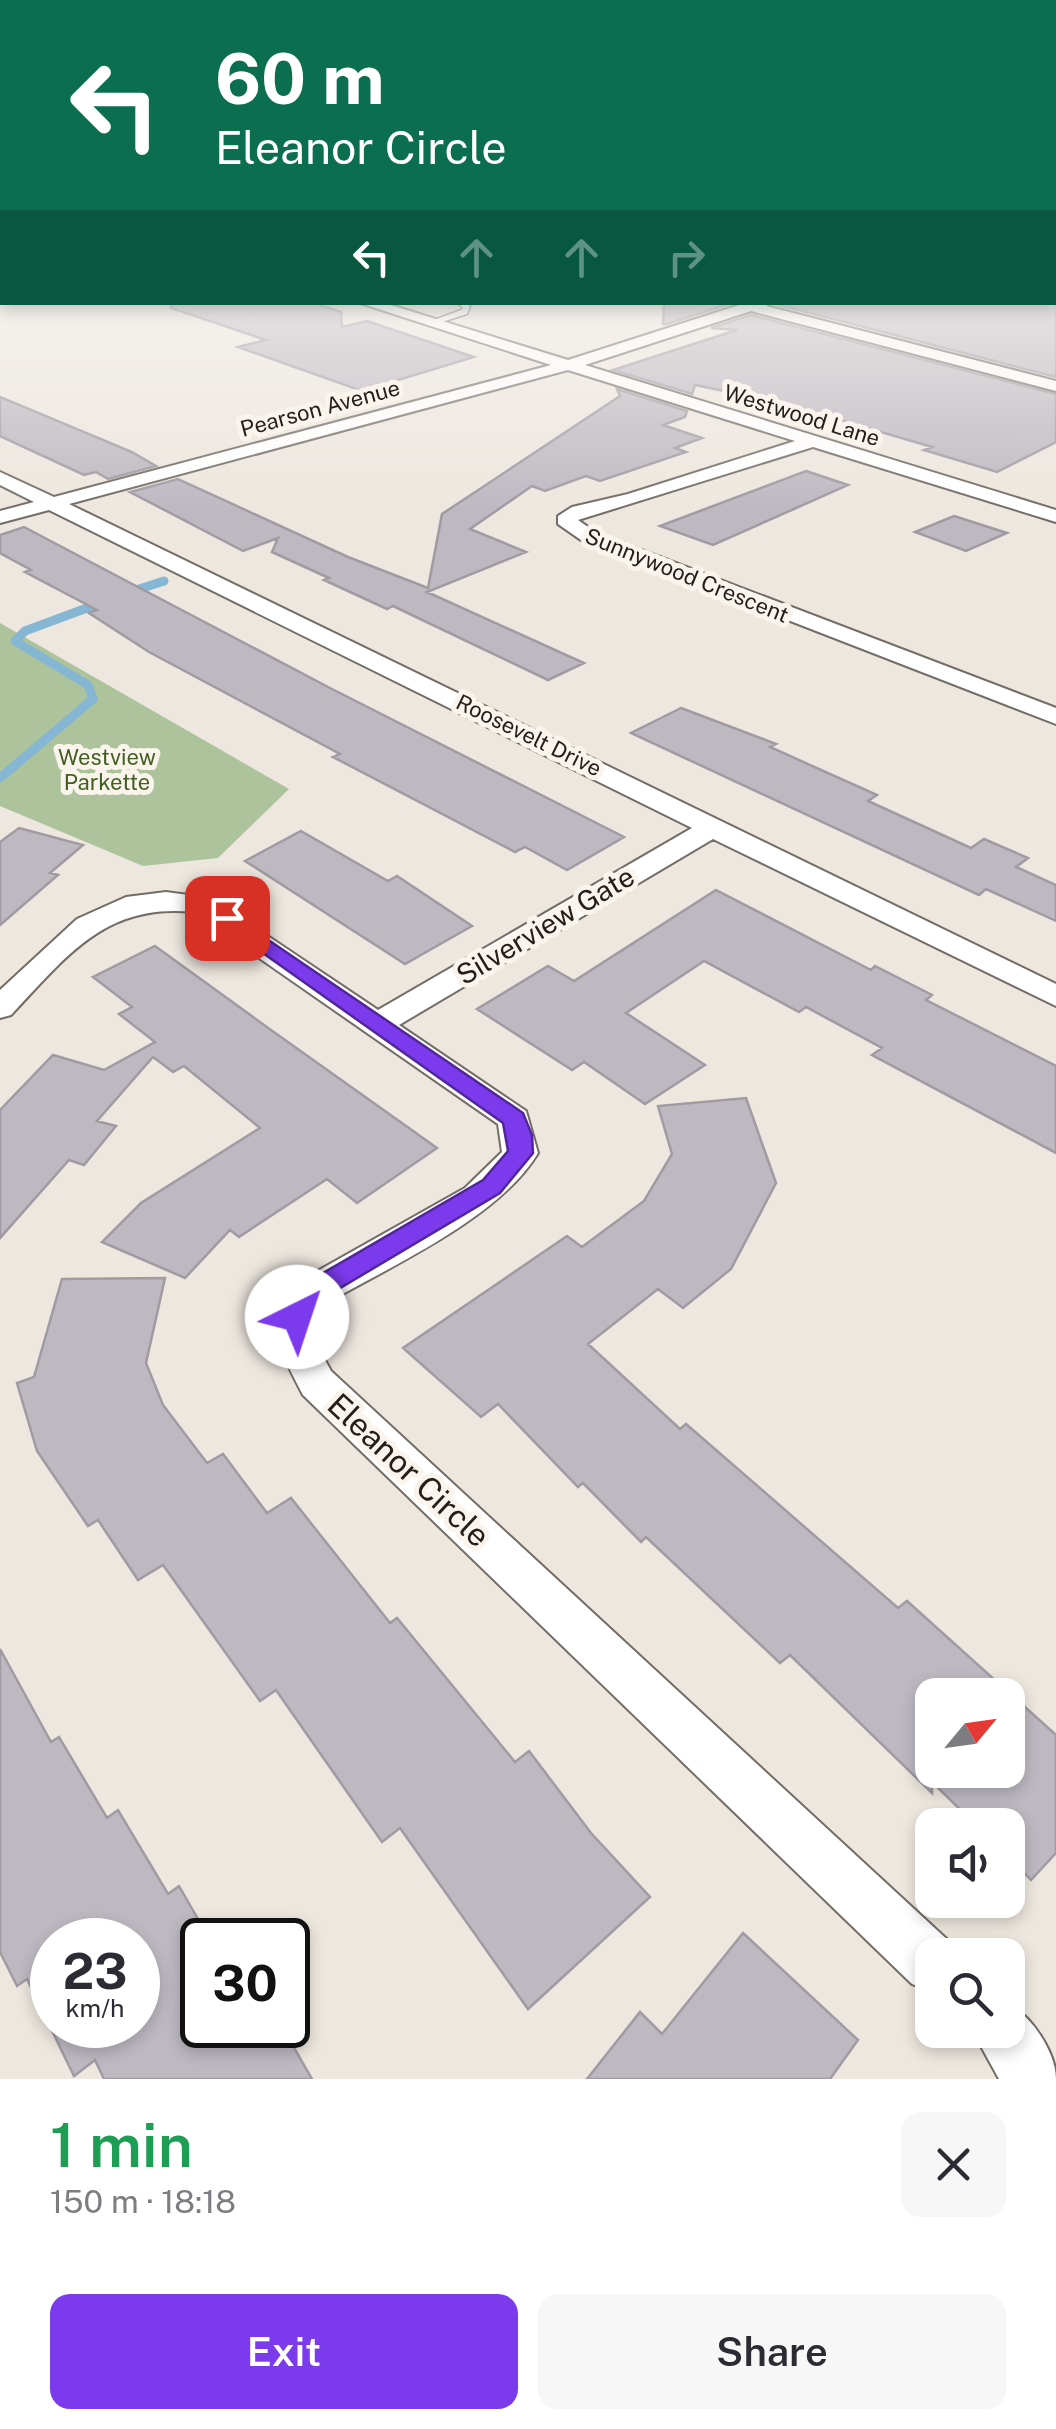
<!DOCTYPE html>
<meta charset="utf-8">
<style>
:root{--surface:#fff;--page:#f7f7f7;--text:#2b2b33;--muted:#7c7c81;--accent:#7c3aed}
body{margin:0;font-family:"Public Sans",sans-serif;background:var(--page);color:var(--text);height:100vh;display:flex;flex-direction:column;font-size:38px;white-space:nowrap}
*{box-sizing:border-box;margin:0}
p{font-size:32px;color:var(--muted)}
.icon{flex:none;width:55px;height:55px;fill:none;stroke:currentColor;stroke-width:2;stroke-linecap:round;stroke-linejoin:round}
.map{position:relative;height:2079px;overflow:hidden}
.sheet{display:flex;flex-direction:column;background:var(--surface);flex:1}
.sheet>*{flex:none}
.top-card{position:absolute;left:0px;top:0px;width:1058px;height:305px;box-shadow:0 5px 15px #0003;background:#0b6e4f;color:#fff;overflow:hidden}
.needle{width:65px;rotate:61deg}
.tools{position:absolute;left:915px;top:1678px;display:grid;gap:20px}
.tools a{display:grid;place-items:center;width:110px;height:110px;border-radius:20px;background:var(--surface);box-shadow:0 5px 15px #0003;font-size:50px}
.speed{position:absolute;left:30px;top:1918px;display:flex;gap:20px;font-size:50px;font-weight:700;text-align:center}
.speed>*{display:grid;place-content:center;width:130px;height:130px;border-radius:50%;background:var(--surface);box-shadow:0 5px 15px #0003;line-height:1}
.speed small{font-size:25px;font-weight:400}
.speed .limit{border:5px solid #111;border-radius:15px;background:#fff;color:#111}
.pin{position:absolute;display:grid;place-items:center;width:85px;height:85px;color:#fff;margin:-42px;border-radius:20px;box-shadow:0 5px 15px #0006}
.me{position:absolute;width:110px;margin:-55px;rotate:41deg;stroke-linejoin:round;filter:drop-shadow(0 0 8px #0008)}
.turn{display:flex;align-items:center;gap:35px;height:210px;padding:0 50px;font-size:45px}
.turn .icon{width:130px;height:130px;stroke-width:2.5}
.turn b{display:block;font-size:70px;line-height:85px}
.lanes{display:flex;align-items:center;height:95px;padding:0 50px;background:#0003;justify-content:center;gap:50px;direction:ltr}
.lanes .off{opacity:.35}
.round{display:grid;place-items:center;flex:none;width:105px;height:105px;border-radius:20px;background:var(--page)}
.summary{display:flex;align-items:center;justify-content:space-between;height:170px;padding:0 50px}
h1{font-size:60px;font-weight:600;line-height:75px;color:#1e9e55}
.cta{display:flex;gap:20px;margin-top:auto;padding:20px 50px}
.cta a{flex:1;height:115px;border-radius:20px;background:var(--accent);color:#fff;font-size:40px;font-weight:600;line-height:115px;text-align:center}
.cta a+a{background:var(--page);color:var(--text)}
.map>svg:first-child{display:block}
</style>
<div class="map">
<svg width="1056" height="2079" viewBox="0 0 1056 2079">
<rect width="100%" height="100%" fill="#ede7df"/>
<path fill="#adc39c" d="M 0,623 L 289,789 L 218,858 L 143,866 L 0,806 Z"/>
<g fill="none" stroke-linecap="round" stroke-linejoin="round">
<path stroke="#85b6d3" stroke-width="9" d="M 130,592 L 164,581
M 0,778 L 93,699 L 88,685 L 15,641 L 25,631 L 103,602"/>
</g>
<path fill="#beb9c1" stroke="#a09ba3" stroke-width="2.5" fill-rule="evenodd" d="M 172,302 L 311,302 L 341,312 L 342,327 L 367,321 L 474,357 L 362,391 L 238,347 L 266,340 L 171,308 Z
M 664,302 L 735,302 L 667,324 L 663,324 Z
M 776,302 L 1056,302 L 1056,377 L 775,304 Z
M 751,315 L 1056,394 L 1056,442 L 997,472 L 924,450 L 932,447 L 782,403 L 695,385 L 692,394 L 613,370 L 737,330 L 711,328 Z
M 617,389 L 687,411 L 685,417 L 663,425 L 702,438 L 675,448 L 686,452 L 600,481 L 586,476 L 545,491 L 532,486 L 470,529 L 526,552 L 427,592 L 584,663 L 548,680 L 393,606 L 387,609 L 324,580 L 329,578 L 272,552 L 278,538 L 243,551 L 130,492 L 178,479 L 348,557 L 428,588 L 442,514 L 620,396 Z
M 0,397 L 132,452 L 156,466 L 108,479 L 96,472 L 84,475 L 0,436 Z
M 806,471 L 848,485 L 713,545 L 660,526 Z
M 954,516 L 1007,533 L 966,551 L 915,532 Z
M 24,527 L 330,688 L 624,837 L 567,870 L 525,847 L 515,852 L 333,757 L 340,754 L 149,652 L 89,613 L 97,610 L 25,572 L 31,570 L 0,553 L 0,535 Z
M 681,708 L 776,744 L 770,747 L 877,795 L 868,801 L 971,848 L 984,839 L 1028,858 L 1016,867 L 1056,885 L 1056,921 L 986,889 L 979,895 L 631,733 Z
M 19,828 L 83,845 L 50,873 L 58,875 L 0,925 L 0,842 Z
M 301,831 L 388,881 L 397,876 L 472,926 L 405,964 L 245,861 Z
M 716,890 L 871,970 L 875,966 L 932,995 L 926,1000 L 1056,1066 L 1056,1153 L 872,1055 L 882,1048 L 806,1007 L 799,1012 L 704,961 L 626,1013 L 705,1065 L 645,1104 L 584,1062 L 572,1070 L 477,1009 L 548,966 L 574,981 Z
M 155,946 L 271,1030 L 437,1148 L 357,1203 L 327,1179 L 239,1237 L 230,1230 L 185,1278 L 102,1242 L 141,1203 L 260,1128 L 184,1066 L 173,1072 L 153,1057 L 97,1121 L 116,1126 L 84,1165 L 69,1160 L 0,1238 L 0,1110 L 53,1055 L 104,1070 L 155,1042 L 119,1014 L 132,1007 L 93,977 Z
M 746,1098 L 776,1183 L 731,1269 L 683,1308 L 658,1289 L 588,1344 L 680,1429 L 686,1424 L 898,1608 L 907,1601 L 1056,1735 L 1056,1853 L 1031,1880 L 1008,1856 L 1008,1825 L 976,1825 L 932,1782 L 932,1793 L 790,1655 L 780,1663 L 646,1537 L 641,1542 L 583,1483 L 578,1487 L 498,1404 L 481,1417 L 403,1348 L 567,1236 L 582,1247 L 644,1201 L 672,1154 L 658,1106 ZM 932,1695 L 1008,1695 L 1008,1770 L 932,1770 Z
M 165,1278 L 146,1363 L 163,1405 L 207,1463 L 223,1454 L 267,1513 L 291,1498 L 390,1623 L 397,1618 L 515,1762 L 529,1751 L 591,1833 L 650,1897 L 528,2009 L 400,1828 L 382,1842 L 276,1690 L 260,1701 L 163,1565 L 138,1580 L 98,1520 L 88,1526 L 37,1451 L 17,1383 L 34,1377 L 62,1279 Z
M 0,1649 L 51,1742 L 59,1737 L 107,1818 L 118,1810 L 168,1894 L 179,1886 L 202,1926 L 202,2025 L 281,2025 L 312,2079 L 104,2079 L 95,2060 L 74,2076 L 27,1979 L 17,1986 L 0,1952 ZM 52,1940 L 138,1940 L 138,2025 L 52,2025 Z
M 743,1933 L 858,2040 L 830,2079 L 587,2079 L 640,2012 L 662,2034 Z"/>
<g fill="none" stroke-linecap="round" stroke-linejoin="round">
<defs>
<path id="lane" d="M 457,302 L 466,302 L 470,306 L 467,314 L 429,326 L 429,322 L 461,310 L 463,308 Z"/>
<path id="street" d="M 1055,220 L 1056,220 L 1056,225 L 1055,225 Z
M 1055,241 L 1056,241 L 1056,249 L 1055,249 Z
M 1055,288 L 1056,288 L 1056,296 L 1055,296 Z
M 357,302 L 381,302 L 568,360 L 749,302 L 772,302 L 766,306 L 1056,381 L 1056,391 L 751,311 L 585,365 L 1056,510 L 1056,522 L 813,447 L 578,520 L 595,532 L 1056,708 L 1056,724 L 581,540 L 558,524 L 558,516 L 572,507 L 628,494 L 795,441 L 568,370 L 69,504 L 1056,984 L 1056,1006 L 713,839 L 399,1025 L 526,1111 L 538,1153 C 498,1220 384,1269 316,1309 L 319,1349 L 331,1371 L 952,1944 L 956,1955 L 932,1955 L 932,1992 L 912,1984 L 303,1395 C 287,1364 264,1325 282,1291 L 465,1188 L 502,1152 L 498,1124 L 193,912 C 105,903 67,956 11,1015 L 0,1018 L 0,990 L 77,919 L 126,897 L 166,892 L 211,898 L 378,1010 L 692,828 L 49,510 L 0,523 L 0,511 L 34,502 L 0,485 L 0,472 L 54,497 L 551,365 Z
M 1008,2005 C 1031,2014 1056,2053 1056,2079 L 999,2079 L 972,2030 L 1008,2030 Z"/>
</defs>
<use href="#lane" stroke="#736d66" stroke-width="3"/>
<use href="#street" stroke="#736d66" stroke-width="4"/>
<use href="#lane" fill="#fff" fill-rule="evenodd"/>
<use href="#street" fill="#fff" fill-rule="evenodd"/>
</g>
<linearGradient id="sky" x2="0" y2="1"><stop stop-color="#80b5e0"/><stop offset="0.43" stop-color="#f7f4f1"/><stop offset="1" stop-color="#f7f4f1" stop-opacity="0"/></linearGradient>
<rect width="1056" height="511" fill="url(#sky)"/>
<path fill="#7c3aed" stroke="#51269a" stroke-width="2.5" d="M 227,912 L 523,1113 L 532,1135 L 533,1153 L 500,1193 L 310,1306 L 307,1325 L 287,1325 L 283,1302 L 287,1294 L 483,1180 L 508,1151 L 503,1123 L 219,922 L 216,918 Z"/>
<g text-anchor="middle" dominant-baseline="central" stroke-width="10" stroke-linejoin="round" paint-order="stroke">
<g font-size="22" fill="#211e1b" stroke="#faf4ec">
<text transform="translate(320 408) rotate(-15)">Pearson Avenue</text>
<text transform="translate(802 415) rotate(17)">Westwood Lane</text>
<text transform="translate(687 575) rotate(22)">Sunnywood Crescent</text>
<text transform="translate(529 735) rotate(26)">Roosevelt Drive</text>
</g>
<g font-size="22" fill="#415f21" stroke="#faf4ec">
<text x="107" y="757">Westview<tspan x="107" dy="25">Parkette</tspan></text>
</g>
<g font-size="28" fill="#211e1b" stroke="#faf4ec">
<text transform="translate(545 925) rotate(-31)">Silverview Gate</text>
</g>
<g font-size="32" fill="#211e1b" stroke="#faf4ec">
<text transform="translate(409 1470) rotate(43)">Eleanor Circle</text>
</g>
</g>
</svg>
<div class="tools">
<a><svg class="needle" viewBox="-14 -14 28 28"><path d="M0-13l5 13h-10z" fill="#e53935"/><path d="M0 13l5-13h-10z" fill="#7c7c81"/></svg></a>
<a><svg class="icon" aria-label="sound" viewBox="0 0 24 24"><path d="M4 9h4l5-4v14l-5-4H4zM17 9q2 3 0 6"/></svg></a>
<a><svg class="icon" aria-label="search" viewBox="0 0 24 24"><circle cx="10" cy="10" r="6"/><path d="M15 15l6 6"/></svg></a>
</div>
<div class="speed"><div>23<small>km/h</small></div><div class="limit">30</div></div>
<div class="pin" style="left:227px;top:918px;background:#d93025"><svg class="icon" aria-label="arrive" viewBox="0 0 24 24"><path d="M6 21V4h12l-3 4 3 4H6"/></svg></div>
<svg class="me" style="left:297px;top:1317px" viewBox="-20 -20 40 40"><circle r="19" fill="#fff"/><path d="M0-13L10 11 0 6-10 11z" fill="#7c3aed"/></svg>
<div class="top-card">
<div class="turn"><svg class="icon" aria-label="left" viewBox="0 0 24 24"><path d="M17 20v-9H6M10 6l-5 5 5 5"/></svg><div><b>60 m</b>Eleanor Circle</div></div>
<div class="lanes"><svg class="icon" aria-label="left" viewBox="0 0 24 24"><path d="M17 20v-9H6M10 6l-5 5 5 5"/></svg><svg class="icon off" aria-label="ahead" viewBox="0 0 24 24"><path d="M12 20V5M6 11l6-6 6 6"/></svg><svg class="icon off" aria-label="ahead" viewBox="0 0 24 24"><path d="M12 20V5M6 11l6-6 6 6"/></svg><svg class="icon off" aria-label="right" viewBox="0 0 24 24"><path d="M7 20v-9h11M14 6l5 5-5 5"/></svg></div>
</div>
</div>
<section class="sheet">
<div class="summary"><div><h1>1 min</h1><p>150 m · 18:18</p></div><a class="round"><svg class="icon" aria-label="close" viewBox="0 0 24 24"><path d="M6 6l12 12M18 6L6 18"/></svg></a></div>
<div class="cta"><a>Exit</a><a>Share</a></div>
</section>
